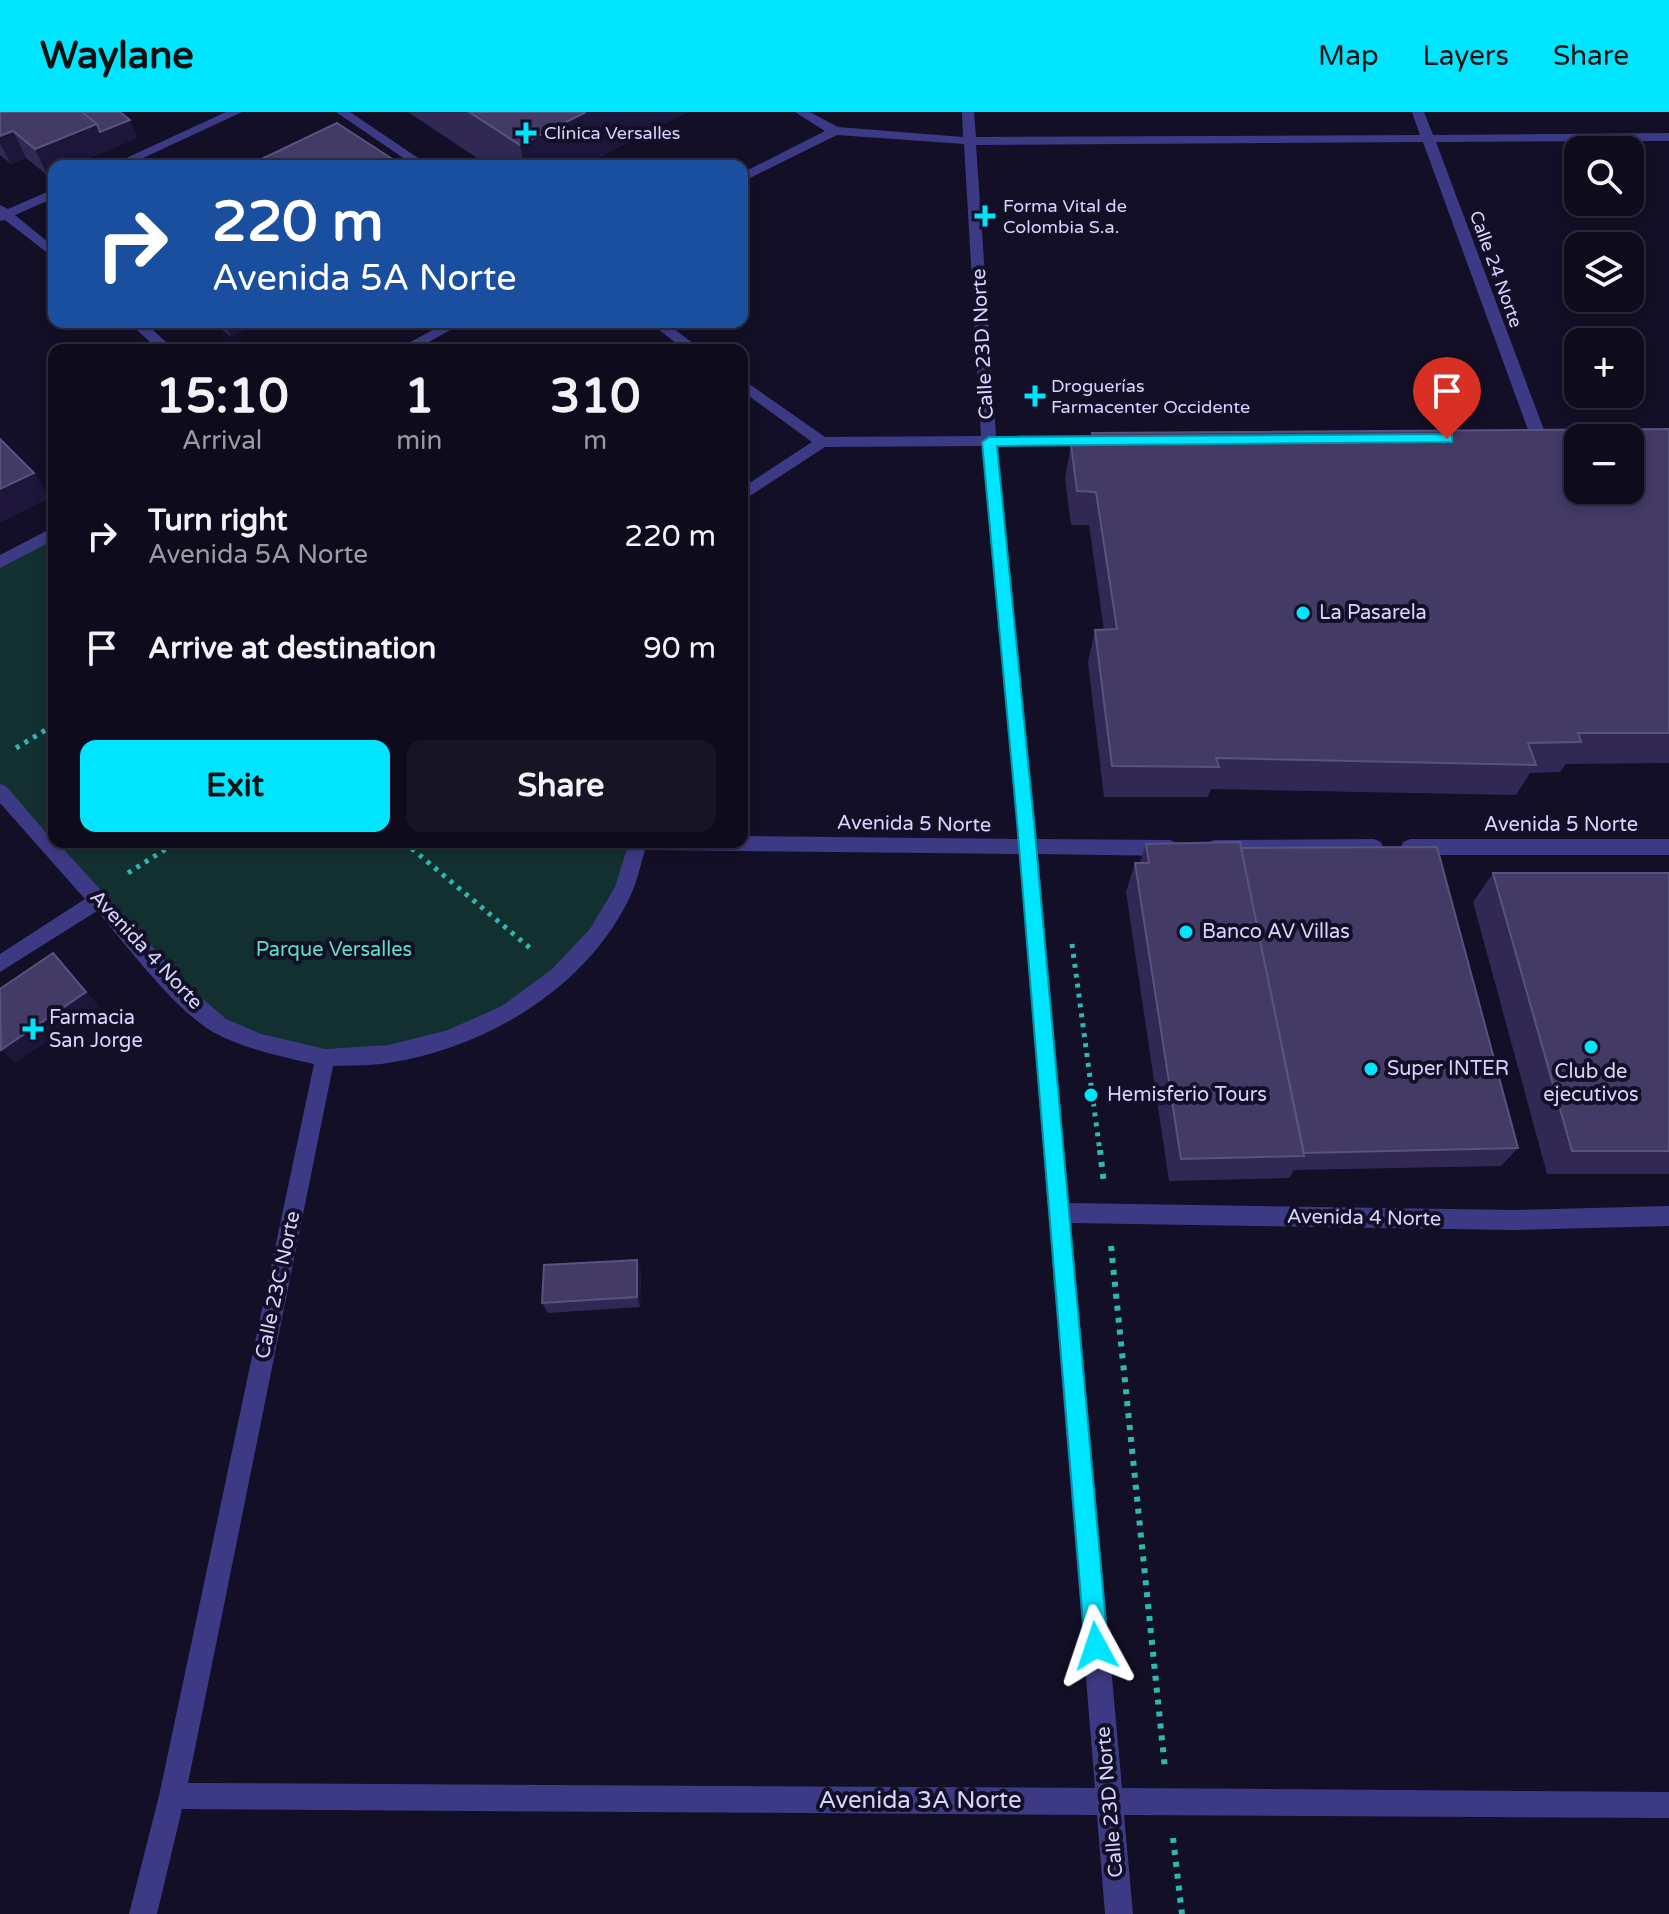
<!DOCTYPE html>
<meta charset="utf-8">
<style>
:root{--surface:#0e0b1c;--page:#171425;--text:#f1f3f6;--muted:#9b9ba3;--line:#2e2b3b;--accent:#00e5ff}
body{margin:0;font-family:"Varela Round",sans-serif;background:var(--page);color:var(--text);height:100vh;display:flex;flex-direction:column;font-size:30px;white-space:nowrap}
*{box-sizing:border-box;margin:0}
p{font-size:26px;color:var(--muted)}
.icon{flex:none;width:44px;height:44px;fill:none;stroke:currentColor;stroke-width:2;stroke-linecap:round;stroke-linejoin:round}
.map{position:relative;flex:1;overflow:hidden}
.sheet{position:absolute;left:48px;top:232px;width:700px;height:504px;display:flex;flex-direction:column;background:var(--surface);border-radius:16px;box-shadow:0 4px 12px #0003,0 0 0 2px var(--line)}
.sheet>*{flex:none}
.guide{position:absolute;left:48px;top:48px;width:700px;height:168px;border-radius:16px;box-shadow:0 4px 12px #0003,0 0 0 2px var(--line);background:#1a4fa0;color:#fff;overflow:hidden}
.tools{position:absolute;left:1564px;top:24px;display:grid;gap:16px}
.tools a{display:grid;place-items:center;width:80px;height:80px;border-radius:16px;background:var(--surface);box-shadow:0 4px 12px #0003,0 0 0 2px var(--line);font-size:40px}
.pin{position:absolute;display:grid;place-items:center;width:68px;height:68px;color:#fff;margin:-82px -34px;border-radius:50% 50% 50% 0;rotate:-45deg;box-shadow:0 0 8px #0007}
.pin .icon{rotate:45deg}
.me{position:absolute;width:88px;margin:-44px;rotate:355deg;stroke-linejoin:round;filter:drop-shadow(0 0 6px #0008)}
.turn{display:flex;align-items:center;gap:28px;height:168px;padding:0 32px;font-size:36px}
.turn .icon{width:104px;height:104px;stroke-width:2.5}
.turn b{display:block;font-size:56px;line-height:68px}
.eta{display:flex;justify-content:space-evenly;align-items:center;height:136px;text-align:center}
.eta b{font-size:48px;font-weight:800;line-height:56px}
.primary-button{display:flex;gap:16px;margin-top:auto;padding:16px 32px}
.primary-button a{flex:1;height:92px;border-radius:16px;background:var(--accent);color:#111;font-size:32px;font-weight:800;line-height:92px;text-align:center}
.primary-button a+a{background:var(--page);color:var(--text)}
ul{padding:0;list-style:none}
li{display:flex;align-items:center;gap:24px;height:112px;padding:0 32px}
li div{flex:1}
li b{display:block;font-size:30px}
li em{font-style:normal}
header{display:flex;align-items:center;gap:48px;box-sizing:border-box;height:112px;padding:0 40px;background:var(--accent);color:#111}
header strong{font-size:38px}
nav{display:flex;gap:44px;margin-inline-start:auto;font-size:28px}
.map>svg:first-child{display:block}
</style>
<header>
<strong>Waylane</strong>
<nav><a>Map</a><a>Layers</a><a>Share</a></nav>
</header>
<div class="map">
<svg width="1669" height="1802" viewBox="0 0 1669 1802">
<rect width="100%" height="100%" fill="#130f26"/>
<path fill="#12302f" d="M 54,421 L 54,730 L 638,730 L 624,777 L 558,864 L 451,926 L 325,946 L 219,913 L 0,679 L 0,450 Z"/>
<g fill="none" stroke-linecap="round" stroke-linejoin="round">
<path stroke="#2fb8b0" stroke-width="5" stroke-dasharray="4 6" stroke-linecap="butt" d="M 16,636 L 54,613
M 404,730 L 530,836
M 128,761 L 177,730
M 1072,832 L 1100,1040"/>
<path stroke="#2fb8b0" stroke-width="6" stroke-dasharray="5 7" stroke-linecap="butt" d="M 1100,1038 L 1104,1072
M 1111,1134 L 1165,1657
M 1173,1726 L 1182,1802"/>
<path fill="#3d3a85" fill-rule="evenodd" d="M 226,0 L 242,0 L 126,54 L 109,54 Z
M 336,0 L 350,0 L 430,54 L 415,54 Z
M 795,0 L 810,0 L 838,15 L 963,25 L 962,0 L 974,0 L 976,25 L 1420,23 L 1412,0 L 1424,0 L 1433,23 L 1669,21 L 1669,29 L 1436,30 L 1547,326 L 1539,331 L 1531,326 L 1423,30 L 976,33 L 996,324 L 1115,323 L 1123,328 L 1115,333 L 997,334 L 1037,727 L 1170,728 L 1177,731 L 1179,736 L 1177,741 L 1170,744 L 1038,742 L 1069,1091 L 1515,1098 L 1669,1094 L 1669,1114 L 1515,1118 L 1071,1111 L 1122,1676 L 1669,1680 L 1669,1706 L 1124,1703 L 1133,1802 L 1105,1802 L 1097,1703 L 182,1697 L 157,1802 L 129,1802 L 159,1684 L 314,952 C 280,944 244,937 213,920 C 174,897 128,835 97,799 L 0,860 L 0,842 L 85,787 L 0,691 L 0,672 L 6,674 L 54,730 L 57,730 L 189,875 L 226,907 L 261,922 L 325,937 L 389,933 L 448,918 L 502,894 L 551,858 L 590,817 L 615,775 L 629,730 L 742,730 L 742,724 L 1018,727 L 982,334 L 825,335 L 742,389 L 742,376 L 812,330 L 742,279 L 742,267 L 825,325 L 981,324 L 964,32 L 837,23 L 742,70 L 742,61 L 825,19 ZM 645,738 L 1019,742 L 1095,1676 L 188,1671 L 333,954 C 352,953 370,954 388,951 C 488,936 592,873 633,778 C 638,766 641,751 645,738 Z
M 54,77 L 54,86 L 15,103 L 54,135 L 54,146 L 5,108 L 0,109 L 0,93 L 8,97 Z
M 128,210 L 144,210 L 175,238 L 159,238 Z
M 447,210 L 465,210 L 414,238 L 396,238 Z
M 649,210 L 665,210 L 702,238 L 685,238 Z
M 54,415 L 54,428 L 0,456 L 0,443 Z
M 1374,727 L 1381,730 L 1383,735 L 1381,740 L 1374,743 L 1214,744 L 1207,741 L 1205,736 L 1207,731 L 1214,728 Z
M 1410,727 L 1669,727 L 1669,743 L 1410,743 L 1403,740 L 1401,735 L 1403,730 Z"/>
</g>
<path fill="#312854" d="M 0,0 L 130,8 L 137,26 L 71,54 L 54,54 L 54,61 L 48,64 L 26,46 L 11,52 L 0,43 Z
M 408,0 L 688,0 L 581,54 L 489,54 Z
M 212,210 L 259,210 L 231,225 Z
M 1669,317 L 1669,651 L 1566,652 L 1560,660 L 1530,661 L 1516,683 L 1211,677 L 1208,685 L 1104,685 L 1088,550 L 1095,518 L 1104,518 L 1089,413 L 1071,413 L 1065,366 L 1071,332 L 1090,332 L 1092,321 Z
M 1146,732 L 1241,736 L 1518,1036 L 1501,1054 L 1294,1058 L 1289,1066 L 1169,1069 L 1126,780 L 1135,751 L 1140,751 Z
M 1493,761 L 1669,761 L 1669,1062 L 1547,1062 L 1473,790 Z
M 641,1158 L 640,1195 L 548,1201 L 542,1191 Z"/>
<path fill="#1d163a" d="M 586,0 L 688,0 L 581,54 L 524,54 L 520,33 Z
M 130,8 L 137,26 L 71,54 L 54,54 L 54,61 L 48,64 L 35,37 L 97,12 Z
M 0,18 L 13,19 L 26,46 L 11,52 L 0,31 Z
M 224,210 L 259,210 L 231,225 Z
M 34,361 L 50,386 L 0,411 L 0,377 Z
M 66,855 L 99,894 L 15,951 L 1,938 Z
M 637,1148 L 641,1158 L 640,1195 L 637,1185 Z"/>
<path fill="#433a66" stroke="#5a527e" stroke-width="2" fill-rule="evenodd" d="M 0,0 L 82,0 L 97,12 L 35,37 L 13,19 L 0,24 Z
M 82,0 L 120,0 L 130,8 L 100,20 L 97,12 Z
M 469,0 L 586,0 L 520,33 Z
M 337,11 L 403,54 L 250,54 L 249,53 Z
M 1669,317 L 1669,621 L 1578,621 L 1581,630 L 1528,631 L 1536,653 L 1216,646 L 1219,655 L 1112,654 L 1095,518 L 1117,517 L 1096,380 L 1077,379 L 1071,332 L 1095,332 L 1092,321 ZM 1578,326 L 1630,326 L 1630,378 L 1578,378 Z
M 0,327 L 34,361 L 0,377 Z
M 1240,730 L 1304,1044 L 1181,1047 L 1135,751 L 1149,751 L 1146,732 Z
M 1437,735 L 1518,1036 L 1304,1041 L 1241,736 Z
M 1493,761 L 1669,761 L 1669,1039 L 1572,1039 Z
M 53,841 L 86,880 L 1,938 L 0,877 Z
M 637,1148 L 637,1185 L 542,1191 L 544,1153 Z"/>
<path fill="#00e5ff" stroke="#0095a6" stroke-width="2" d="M 1447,322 L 1452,323 L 1452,330 L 997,334 L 1034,710 L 1108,1534 L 1104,1542 L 1096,1545 L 1088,1542 L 1085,1534 L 1017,710 L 982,330 L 989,325 Z"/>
<g fill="#00e5ff" stroke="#130f26" stroke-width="3">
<path d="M522 9h8v8h8v8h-8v8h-8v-8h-8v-8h8z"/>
<path d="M981 92h8v8h8v8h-8v8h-8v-8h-8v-8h8z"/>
<path d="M1031 272h8v8h8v8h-8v8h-8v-8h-8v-8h8z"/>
<circle cx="1303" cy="501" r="8"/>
<circle cx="1186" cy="820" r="8"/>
<path d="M29 905h8v8h8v8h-8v8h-8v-8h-8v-8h8z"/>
<circle cx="1591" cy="935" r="8"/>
<circle cx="1371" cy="957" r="8"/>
<circle cx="1091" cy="983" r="8"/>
</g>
<g text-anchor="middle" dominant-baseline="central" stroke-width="8" stroke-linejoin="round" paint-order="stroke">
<g font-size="18" fill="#d9d4ff" stroke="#130f26" text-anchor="start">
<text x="544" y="21">Clínica Versalles</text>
<text x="1003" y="94">Forma Vital de<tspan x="1003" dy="21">Colombia S.a.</tspan></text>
<text x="1051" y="274">Droguerías<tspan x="1051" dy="21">Farmacenter Occidente</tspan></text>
</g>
<g font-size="18" fill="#d9d4ff" stroke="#130f26">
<text transform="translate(1496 157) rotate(70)">Calle 24 Norte</text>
</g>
<g font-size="20" fill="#d9d4ff" stroke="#130f26">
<text transform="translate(983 232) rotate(-93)">Calle 23D Norte</text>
<text transform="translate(914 712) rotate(1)">Avenida 5 Norte</text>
<text x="1561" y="713">Avenida 5 Norte</text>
<text transform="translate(146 838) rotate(47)">Avenida 4 Norte</text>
<text transform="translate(1364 1106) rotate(1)">Avenida 4 Norte</text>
<text transform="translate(278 1173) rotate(-78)">Calle 23C Norte</text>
<text transform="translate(1110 1690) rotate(-95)">Calle 23D Norte</text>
</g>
<g font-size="20" fill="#d9d4ff" stroke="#130f26" text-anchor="start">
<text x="1319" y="501">La Pasarela</text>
<text x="1202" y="820">Banco AV Villas</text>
<text x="49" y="906">Farmacia<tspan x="49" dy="23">San Jorge</tspan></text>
<text x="1387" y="957">Super INTER</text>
<text x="1591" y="960" text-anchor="middle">Club de<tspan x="1591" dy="23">ejecutivos</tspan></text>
<text x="1107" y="983">Hemisferio Tours</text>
</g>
<g font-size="20" fill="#5fe0c0" stroke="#130f26">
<text x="334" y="838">Parque Versalles</text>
</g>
<g font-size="24" fill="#d9d4ff" stroke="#130f26">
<text x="920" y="1688">Avenida 3A Norte</text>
</g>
</g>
</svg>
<div class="tools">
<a><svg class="icon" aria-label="search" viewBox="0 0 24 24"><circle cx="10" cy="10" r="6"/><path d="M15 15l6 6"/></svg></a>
<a><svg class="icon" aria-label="layers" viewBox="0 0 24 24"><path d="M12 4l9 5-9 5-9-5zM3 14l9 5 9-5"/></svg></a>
<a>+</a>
<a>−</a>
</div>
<div class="pin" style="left:1447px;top:327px;background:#d93025"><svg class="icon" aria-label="arrive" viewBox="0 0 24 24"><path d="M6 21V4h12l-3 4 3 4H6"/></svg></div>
<svg class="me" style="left:1096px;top:1534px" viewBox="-20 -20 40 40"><path d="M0-17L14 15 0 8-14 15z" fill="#00e5ff" stroke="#fff" stroke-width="4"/></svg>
<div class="guide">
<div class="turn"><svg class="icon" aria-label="right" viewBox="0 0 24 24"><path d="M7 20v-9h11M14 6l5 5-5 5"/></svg><div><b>220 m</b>Avenida 5A Norte</div></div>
</div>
<section class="sheet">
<div class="eta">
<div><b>15:10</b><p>Arrival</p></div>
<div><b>1</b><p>min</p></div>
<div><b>310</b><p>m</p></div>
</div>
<ul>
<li><svg class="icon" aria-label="right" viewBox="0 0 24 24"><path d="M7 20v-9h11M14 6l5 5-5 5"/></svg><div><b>Turn right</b><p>Avenida 5A Norte</p></div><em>220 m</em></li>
<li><svg class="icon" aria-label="arrive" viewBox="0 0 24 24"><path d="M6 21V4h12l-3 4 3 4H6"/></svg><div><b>Arrive at destination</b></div><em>90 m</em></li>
</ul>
<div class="primary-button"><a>Exit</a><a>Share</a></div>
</section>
</div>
